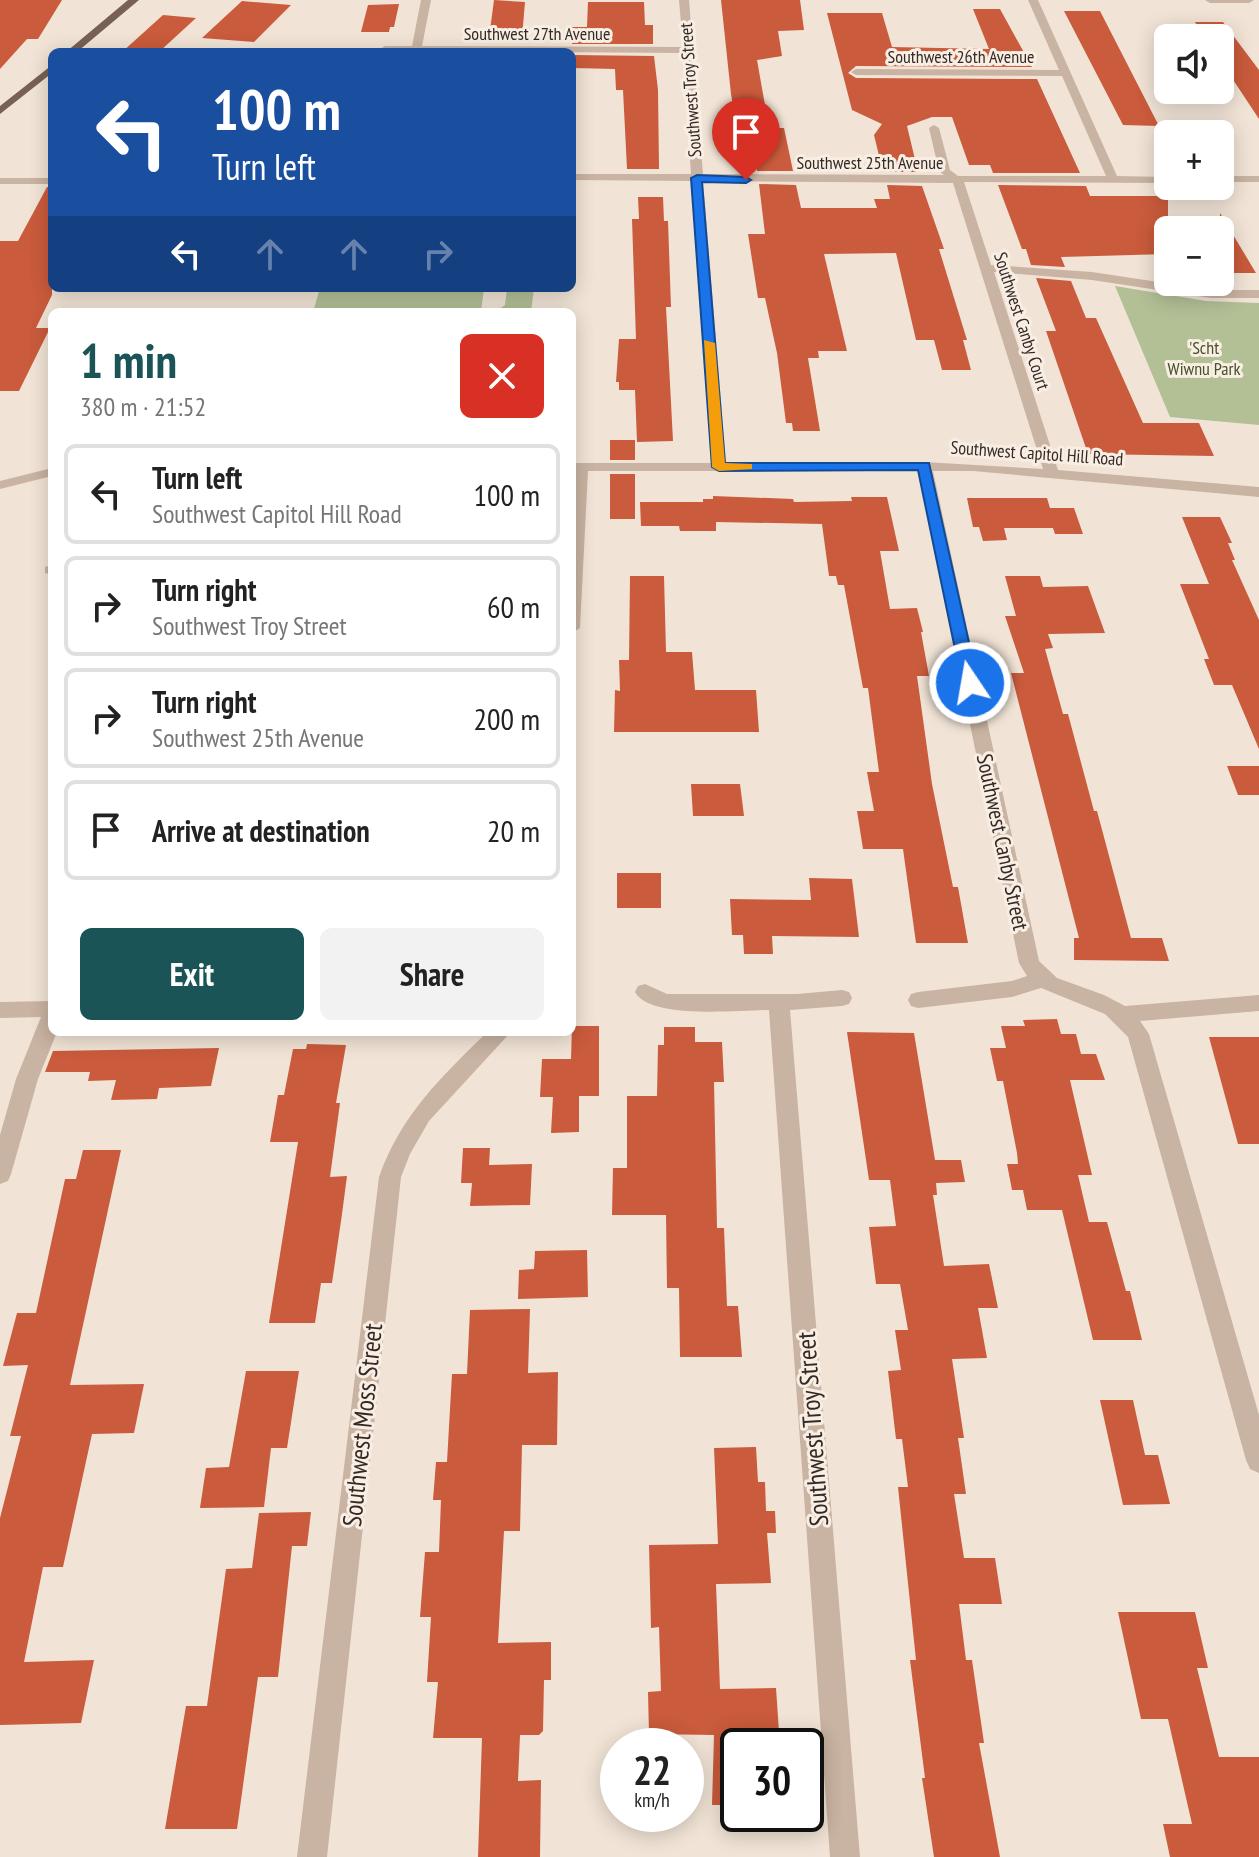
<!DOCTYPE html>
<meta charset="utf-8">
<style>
:root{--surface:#fff;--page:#f2f2f2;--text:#222;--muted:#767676;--line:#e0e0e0;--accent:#1a5456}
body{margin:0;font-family:"PT Sans Narrow",sans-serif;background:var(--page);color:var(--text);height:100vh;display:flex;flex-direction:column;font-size:30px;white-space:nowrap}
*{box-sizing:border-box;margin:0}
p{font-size:26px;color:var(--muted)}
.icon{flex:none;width:44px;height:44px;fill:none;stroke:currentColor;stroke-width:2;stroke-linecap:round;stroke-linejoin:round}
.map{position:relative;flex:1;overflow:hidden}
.side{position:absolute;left:48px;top:308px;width:528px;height:728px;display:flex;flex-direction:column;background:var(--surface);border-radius:12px;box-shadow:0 4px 20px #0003}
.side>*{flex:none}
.guide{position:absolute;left:48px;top:48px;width:528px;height:244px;border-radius:12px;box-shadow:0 4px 20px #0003;background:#1a4fa0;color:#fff;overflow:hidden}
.fabs{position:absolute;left:1154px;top:24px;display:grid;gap:16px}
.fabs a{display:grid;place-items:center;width:80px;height:80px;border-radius:12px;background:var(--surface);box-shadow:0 4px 20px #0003;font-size:40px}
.speed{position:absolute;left:600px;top:1728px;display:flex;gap:16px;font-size:40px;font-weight:700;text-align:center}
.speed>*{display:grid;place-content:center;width:104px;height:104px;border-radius:50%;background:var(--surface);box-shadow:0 4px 20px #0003;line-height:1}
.speed small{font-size:20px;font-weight:400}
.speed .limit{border:4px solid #111;border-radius:12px;background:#fff;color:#111}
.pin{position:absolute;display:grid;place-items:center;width:68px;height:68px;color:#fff;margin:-82px -34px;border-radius:50% 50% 50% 0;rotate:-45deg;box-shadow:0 0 8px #0007}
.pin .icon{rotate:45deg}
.me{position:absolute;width:88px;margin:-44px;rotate:348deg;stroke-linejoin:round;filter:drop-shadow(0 0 6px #0008)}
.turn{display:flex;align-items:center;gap:28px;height:168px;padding:0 32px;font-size:36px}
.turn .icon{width:104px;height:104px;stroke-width:2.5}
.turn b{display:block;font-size:56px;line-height:68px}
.lanes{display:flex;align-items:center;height:76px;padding:0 32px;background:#0003;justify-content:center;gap:40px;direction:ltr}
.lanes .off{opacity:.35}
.round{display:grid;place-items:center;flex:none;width:84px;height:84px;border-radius:12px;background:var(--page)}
.headline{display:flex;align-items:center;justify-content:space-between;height:136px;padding:0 32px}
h1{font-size:48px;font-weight:700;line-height:60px;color:var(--accent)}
.action{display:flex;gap:16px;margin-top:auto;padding:16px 32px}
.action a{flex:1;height:92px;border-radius:12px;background:var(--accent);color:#fff;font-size:32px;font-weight:700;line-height:92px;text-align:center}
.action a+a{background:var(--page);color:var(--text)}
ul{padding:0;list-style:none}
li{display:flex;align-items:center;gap:24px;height:100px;margin:0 16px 12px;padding:0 16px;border:4px solid var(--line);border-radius:12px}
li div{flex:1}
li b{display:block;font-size:30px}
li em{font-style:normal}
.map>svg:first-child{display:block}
</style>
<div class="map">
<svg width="1259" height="1857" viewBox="0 0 1259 1857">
<rect width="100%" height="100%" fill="#f1e4d6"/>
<path fill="#b3c096" d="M 1115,286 L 1206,301 L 1259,303 L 1259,425 L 1170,417 Z
M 320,288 L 484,288 L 481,312 L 313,312 Z
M 507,288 L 534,288 L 531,312 L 495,312 L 505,305 Z"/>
<path fill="#ca5b3c" d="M 0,0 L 62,0 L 38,39 L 27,39 L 0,69 Z
M 494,0 L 525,2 L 522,37 L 489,38 Z
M 721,0 L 800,0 L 804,30 L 778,31 L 782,56 L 757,60 L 768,122 L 776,122 L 777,128 L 784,128 L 793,171 L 757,171 L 757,166 L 744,166 L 731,94 Z
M 242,1 L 291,5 L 254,42 L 202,38 Z
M 588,2 L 644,2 L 645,25 L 653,25 L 653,44 L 572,44 L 572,27 L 587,27 Z
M 399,4 L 394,27 L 390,27 L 389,32 L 361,32 L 368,5 Z
M 973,9 L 1000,9 L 1032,67 L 856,66 L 848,73 L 856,78 L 1037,79 L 1080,173 L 993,173 L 990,165 L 969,165 L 952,117 L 932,117 L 907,126 L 918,172 L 883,172 L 874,135 L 882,124 L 852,110 L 827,13 L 882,13 L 892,47 L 989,49 Z
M 1064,11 L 1100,11 L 1159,126 L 1123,125 Z
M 163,15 L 196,18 L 159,52 L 122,52 Z
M 1195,22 L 1223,22 L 1259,70 L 1259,119 L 1220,60 L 1220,38 L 1205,38 Z
M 572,55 L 654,56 L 658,90 L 659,169 L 627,169 L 623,90 L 616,90 L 615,69 L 572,68 Z
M 759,184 L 796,185 L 801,208 L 877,208 L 874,199 L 890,199 L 887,185 L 922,186 L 944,249 L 939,249 L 967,340 L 963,340 L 971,370 L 942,370 L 934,340 L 916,340 L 896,253 L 824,254 L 847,351 L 818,351 L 819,358 L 808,358 L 820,431 L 793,431 L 792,423 L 786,423 L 777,353 L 765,298 L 758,298 L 748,234 L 765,234 Z
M 998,185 L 1086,186 L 1090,196 L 1168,196 L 1168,254 L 1061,257 L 1065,267 L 1031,265 L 1026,249 L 1022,249 Z
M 47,187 L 52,187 L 52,295 L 36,328 L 50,328 L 19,391 L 0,391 L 0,241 L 18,241 Z
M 638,197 L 663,197 L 664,221 L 668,221 L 671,307 L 666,307 L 673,441 L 637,442 L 635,390 L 619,390 L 619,382 L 616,382 L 619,339 L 636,339 L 632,219 L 639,219 Z
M 1220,213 L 1256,273 L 1220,273 Z
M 1036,278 L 1071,281 L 1086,318 L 1096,318 L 1143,423 L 1199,423 L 1214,456 L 1088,454 L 1046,331 L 1056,331 Z
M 610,440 L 635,440 L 635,460 L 610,460 Z
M 610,474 L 635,474 L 635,519 L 610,519 Z
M 713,496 L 793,499 L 794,502 L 852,501 L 851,497 L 887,497 L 899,551 L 880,551 L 890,609 L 917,608 L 923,632 L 921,632 L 929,676 L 917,676 L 932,784 L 953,887 L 958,887 L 968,943 L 916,943 L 903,849 L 863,849 L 857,811 L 874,811 L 867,772 L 879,772 L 868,688 L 863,688 L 844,585 L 838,585 L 836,576 L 829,576 L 822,524 L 716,522 L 716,531 L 680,531 L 679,526 L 641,526 L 640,502 L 703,502 L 703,499 L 713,499 Z
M 967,498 L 1047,498 L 1050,508 L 1074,508 L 1083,534 L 1055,534 L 1053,528 L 1004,528 L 1007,540 L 983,541 L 979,527 L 973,527 Z
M 1182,517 L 1220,517 L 1232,543 L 1228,543 L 1235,560 L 1232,560 L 1259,620 L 1259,749 L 1232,685 L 1214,685 L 1204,659 L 1209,659 L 1180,584 L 1209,584 Z
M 630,576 L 664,576 L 666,652 L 692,652 L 695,690 L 756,690 L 759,732 L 614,732 L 615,690 L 620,691 L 619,660 L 629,660 Z
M 1005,576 L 1040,576 L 1043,587 L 1088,586 L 1105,633 L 1048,634 L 1053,648 L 1045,649 L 1063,714 L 1068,714 L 1094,811 L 1097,811 L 1131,938 L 1162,938 L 1169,961 L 1074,960 L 1074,938 L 1079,938 L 1011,673 L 1024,673 L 1005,616 L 1016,616 Z
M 1227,766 L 1259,766 L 1259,795 L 1238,795 Z
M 691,784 L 740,784 L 744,816 L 693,816 Z
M 617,873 L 661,873 L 661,908 L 617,908 Z
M 809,878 L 852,879 L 859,937 L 772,936 L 773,954 L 744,954 L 743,935 L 732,935 L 730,899 L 811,900 Z
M 1057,1019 L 1061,1034 L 1076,1034 L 1081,1054 L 1096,1054 L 1105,1080 L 1070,1080 L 1092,1175 L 1078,1175 L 1089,1222 L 1107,1222 L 1126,1291 L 1130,1291 L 1142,1340 L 1093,1340 L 1062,1210 L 1027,1210 L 1023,1190 L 1012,1190 L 1007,1164 L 1018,1164 L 1017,1153 L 1003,1081 L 997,1081 L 990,1048 L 1006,1048 L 1001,1026 L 1025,1026 L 1023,1020 Z
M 572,1026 L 599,1026 L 599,1096 L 579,1096 L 579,1132 L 551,1133 L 553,1097 L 540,1097 L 542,1059 L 571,1059 Z
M 664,1027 L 695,1027 L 695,1042 L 722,1042 L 724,1082 L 714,1082 L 717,1228 L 724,1228 L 727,1306 L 738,1306 L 742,1357 L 680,1357 L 679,1288 L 667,1288 L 666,1215 L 612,1215 L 613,1168 L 627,1168 L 627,1096 L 657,1096 L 658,1045 L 664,1045 Z
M 847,1032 L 914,1033 L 935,1160 L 961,1160 L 965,1182 L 936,1183 L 937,1195 L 933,1195 L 944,1266 L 989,1264 L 998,1308 L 978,1308 L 987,1358 L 952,1359 L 964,1438 L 958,1438 L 966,1494 L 954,1494 L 964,1558 L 995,1558 L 1002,1604 L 959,1604 L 966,1660 L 972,1660 L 984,1743 L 979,1743 L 1000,1857 L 934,1857 L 922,1778 L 925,1778 L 910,1660 L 916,1660 L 898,1487 L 908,1487 L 902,1439 L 896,1439 L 888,1371 L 901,1370 L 895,1330 L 908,1330 L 900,1284 L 876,1284 L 869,1227 L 896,1226 L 890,1180 L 869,1180 Z
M 1209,1037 L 1259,1037 L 1259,1144 L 1238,1144 Z
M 307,1044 L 346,1045 L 336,1103 L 340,1103 L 330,1177 L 347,1176 L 342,1214 L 332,1283 L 321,1283 L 315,1323 L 269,1323 L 298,1142 L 270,1142 L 278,1095 L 284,1095 L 293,1049 L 306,1049 Z
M 219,1048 L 211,1086 L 159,1088 L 157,1099 L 111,1100 L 116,1080 L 88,1081 L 90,1072 L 45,1072 L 53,1051 Z
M 463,1148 L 490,1148 L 489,1165 L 532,1164 L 530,1205 L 470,1206 L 472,1183 L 461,1183 Z
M 83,1150 L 121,1150 L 70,1385 L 144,1384 L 134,1433 L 92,1434 L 63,1567 L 43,1567 L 24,1662 L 94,1660 L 81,1723 L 0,1725 L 0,1518 L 21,1436 L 10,1436 L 28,1365 L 3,1366 L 17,1313 L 36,1313 L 65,1179 L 76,1179 Z
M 587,1250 L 588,1297 L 518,1299 L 519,1270 L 534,1269 L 535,1251 Z
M 530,1309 L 528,1373 L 558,1372 L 557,1445 L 522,1445 L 520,1531 L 504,1531 L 498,1643 L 551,1642 L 551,1680 L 544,1680 L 543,1731 L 539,1735 L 520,1735 L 518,1781 L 541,1780 L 540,1857 L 478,1857 L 482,1738 L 433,1738 L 438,1682 L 427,1682 L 431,1617 L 420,1617 L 425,1552 L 439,1552 L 441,1500 L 433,1500 L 436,1462 L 447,1462 L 452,1374 L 467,1374 L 470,1310 Z
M 246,1371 L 299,1371 L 287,1448 L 271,1448 L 264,1507 L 200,1508 L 206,1468 L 229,1467 Z
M 1100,1400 L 1133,1400 L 1145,1455 L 1158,1455 L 1170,1504 L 1123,1505 Z
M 756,1447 L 758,1482 L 765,1482 L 766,1511 L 775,1511 L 776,1533 L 767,1533 L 771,1583 L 716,1584 L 720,1689 L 776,1688 L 780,1746 L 738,1746 L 738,1805 L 712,1805 L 714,1735 L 649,1734 L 648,1692 L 661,1691 L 659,1627 L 651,1628 L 649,1545 L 718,1544 L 714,1448 Z
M 311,1512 L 307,1546 L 292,1546 L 278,1677 L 258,1677 L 237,1829 L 165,1829 L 186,1706 L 207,1706 L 226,1569 L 252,1568 L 259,1513 Z
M 1118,1612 L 1195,1612 L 1208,1668 L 1197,1668 L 1219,1757 L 1259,1757 L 1259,1857 L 1170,1857 L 1163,1824 L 1192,1824 L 1168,1719 L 1141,1719 Z"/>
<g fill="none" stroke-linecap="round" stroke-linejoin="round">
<path fill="#c9b3a2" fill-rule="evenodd" d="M 421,0 L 431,0 L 422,46 L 683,47 L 679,0 L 689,0 L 703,174 L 944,175 L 939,171 L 929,128 L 934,125 L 939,128 L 950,170 L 958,176 L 1106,176 L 1062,76 L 856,75 L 851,72 L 856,69 L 1059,70 L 1028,0 L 1038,0 L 1117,176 L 1168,177 L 1168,183 L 964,182 L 991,265 L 1092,272 L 1211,290 L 1259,290 L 1259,298 L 1211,298 L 1092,280 L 994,272 L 1058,470 L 1259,487 L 1259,497 L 973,471 L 933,471 L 1039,961 L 1057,978 L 1104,995 L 1125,1006 L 1259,995 L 1259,1011 L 1140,1021 L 1149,1034 L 1259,1415 L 1259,1473 L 1250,1469 L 1246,1460 L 1128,1037 L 1105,1014 L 1041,988 L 1012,997 L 918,1008 L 911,1006 L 908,1000 L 911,994 L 918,992 L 1012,981 L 1027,976 L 1019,963 L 918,471 L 588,471 L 580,628 L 572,633 L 572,463 L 711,463 L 692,181 L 572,180 L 572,174 L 691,174 L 683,53 L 381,51 L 380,49 L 385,46 L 412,46 ZM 703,181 L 953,183 L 1043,469 L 924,462 L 726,463 Z
M 1205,0 L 1254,0 L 1249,3 L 1210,3 Z
M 1220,176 L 1259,176 L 1259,182 L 1220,182 Z
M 0,178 L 52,178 L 52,184 L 0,184 Z
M 52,468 L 52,476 L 0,489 L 0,481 Z
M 52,565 L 52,575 L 45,573 L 45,567 Z
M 645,984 L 667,994 L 797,994 L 842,990 L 849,992 L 852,998 L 849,1004 L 842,1006 L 790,1010 L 860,1857 L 830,1857 L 769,1010 C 740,1010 650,1020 635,992 L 638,986 Z
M 52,1001 L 52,1032 L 57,1032 L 38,1079 L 11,1174 L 8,1181 L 0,1184 L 0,1135 L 16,1079 L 41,1017 L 0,1018 L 0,1002 Z
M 487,1032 L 511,1032 L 429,1121 L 410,1154 L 401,1177 L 327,1857 L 297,1857 L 379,1177 C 402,1113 440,1079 487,1032 Z"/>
<path fill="#776055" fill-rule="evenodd" d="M 128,0 L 139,0 L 77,52 L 66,52 Z
M 52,65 L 52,73 L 0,114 L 0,106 Z"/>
</g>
<path fill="#1a73e8" stroke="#114b97" stroke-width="2" d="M 697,175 L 746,177 L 751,180 L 746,183 L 702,182 L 725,463 L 929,463 L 978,683 L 975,687 L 964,687 L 962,683 L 918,470 L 719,471 L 712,467 L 691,178 Z"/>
<path fill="#f59e0b" d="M 704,340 L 715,343 L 725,463 L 752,464 L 752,469 L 719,471 L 712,467 Z"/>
<g text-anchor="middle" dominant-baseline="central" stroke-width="6" stroke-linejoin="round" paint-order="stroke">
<g font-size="18" fill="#342925" stroke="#f9eee3">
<text x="537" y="33">Southwest 27th Avenue</text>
<text x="961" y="56">Southwest 26th Avenue</text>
<text transform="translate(690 90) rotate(-94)">Southwest Troy Street</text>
<text x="870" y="162">Southwest 25th Avenue</text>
<text transform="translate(1022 321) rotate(72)">Southwest Canby Court</text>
<text transform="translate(1037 453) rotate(4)">Southwest Capitol Hill Road</text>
</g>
<g font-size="18" fill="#445328" stroke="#f9eee3">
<text x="1204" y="347">'Scht<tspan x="1204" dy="21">Wiwnu Park</tspan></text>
</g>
<g font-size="22" fill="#342925" stroke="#f9eee3">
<text transform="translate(1003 842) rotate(78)">Southwest Canby Street</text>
</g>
<g font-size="26" fill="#342925" stroke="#f9eee3">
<text transform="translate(362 1425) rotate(-84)">Southwest Moss Street</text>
<text transform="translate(812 1429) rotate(-94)">Southwest Troy Street</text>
</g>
</g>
</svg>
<div class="fabs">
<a><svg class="icon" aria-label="sound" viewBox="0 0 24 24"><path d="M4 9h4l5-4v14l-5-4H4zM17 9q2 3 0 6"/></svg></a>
<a>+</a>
<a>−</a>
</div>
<div class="speed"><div>22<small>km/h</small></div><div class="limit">30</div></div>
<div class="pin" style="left:746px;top:180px;background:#d93025"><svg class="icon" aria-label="arrive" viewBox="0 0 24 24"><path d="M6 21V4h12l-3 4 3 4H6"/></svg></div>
<svg class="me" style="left:970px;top:683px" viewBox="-20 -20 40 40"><circle r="17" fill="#1a73e8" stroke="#fff" stroke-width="3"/><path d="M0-11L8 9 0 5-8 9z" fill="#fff"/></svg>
<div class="guide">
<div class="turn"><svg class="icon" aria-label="left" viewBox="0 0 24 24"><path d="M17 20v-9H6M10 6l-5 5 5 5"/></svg><div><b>100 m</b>Turn left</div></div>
<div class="lanes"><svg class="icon" aria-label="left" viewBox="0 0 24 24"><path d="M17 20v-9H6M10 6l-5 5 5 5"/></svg><svg class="icon off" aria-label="ahead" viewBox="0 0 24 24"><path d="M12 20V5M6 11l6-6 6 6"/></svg><svg class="icon off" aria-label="ahead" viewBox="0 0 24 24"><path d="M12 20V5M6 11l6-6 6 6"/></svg><svg class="icon off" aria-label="right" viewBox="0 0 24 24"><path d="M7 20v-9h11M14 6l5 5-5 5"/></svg></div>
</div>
<section class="side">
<div class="headline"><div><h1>1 min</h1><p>380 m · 21:52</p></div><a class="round" style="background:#d93025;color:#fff"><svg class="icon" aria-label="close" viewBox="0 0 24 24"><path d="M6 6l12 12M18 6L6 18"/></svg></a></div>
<ul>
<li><svg class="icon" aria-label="left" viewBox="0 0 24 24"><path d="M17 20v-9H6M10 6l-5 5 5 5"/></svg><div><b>Turn left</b><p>Southwest Capitol Hill Road</p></div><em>100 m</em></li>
<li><svg class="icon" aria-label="right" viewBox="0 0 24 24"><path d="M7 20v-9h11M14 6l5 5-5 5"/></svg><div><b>Turn right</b><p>Southwest Troy Street</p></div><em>60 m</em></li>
<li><svg class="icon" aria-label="right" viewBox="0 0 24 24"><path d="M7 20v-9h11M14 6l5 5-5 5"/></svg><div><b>Turn right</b><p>Southwest 25th Avenue</p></div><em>200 m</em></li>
<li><svg class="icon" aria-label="arrive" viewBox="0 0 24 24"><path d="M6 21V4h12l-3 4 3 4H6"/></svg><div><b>Arrive at destination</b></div><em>20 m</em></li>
</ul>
<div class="action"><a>Exit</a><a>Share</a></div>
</section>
</div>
